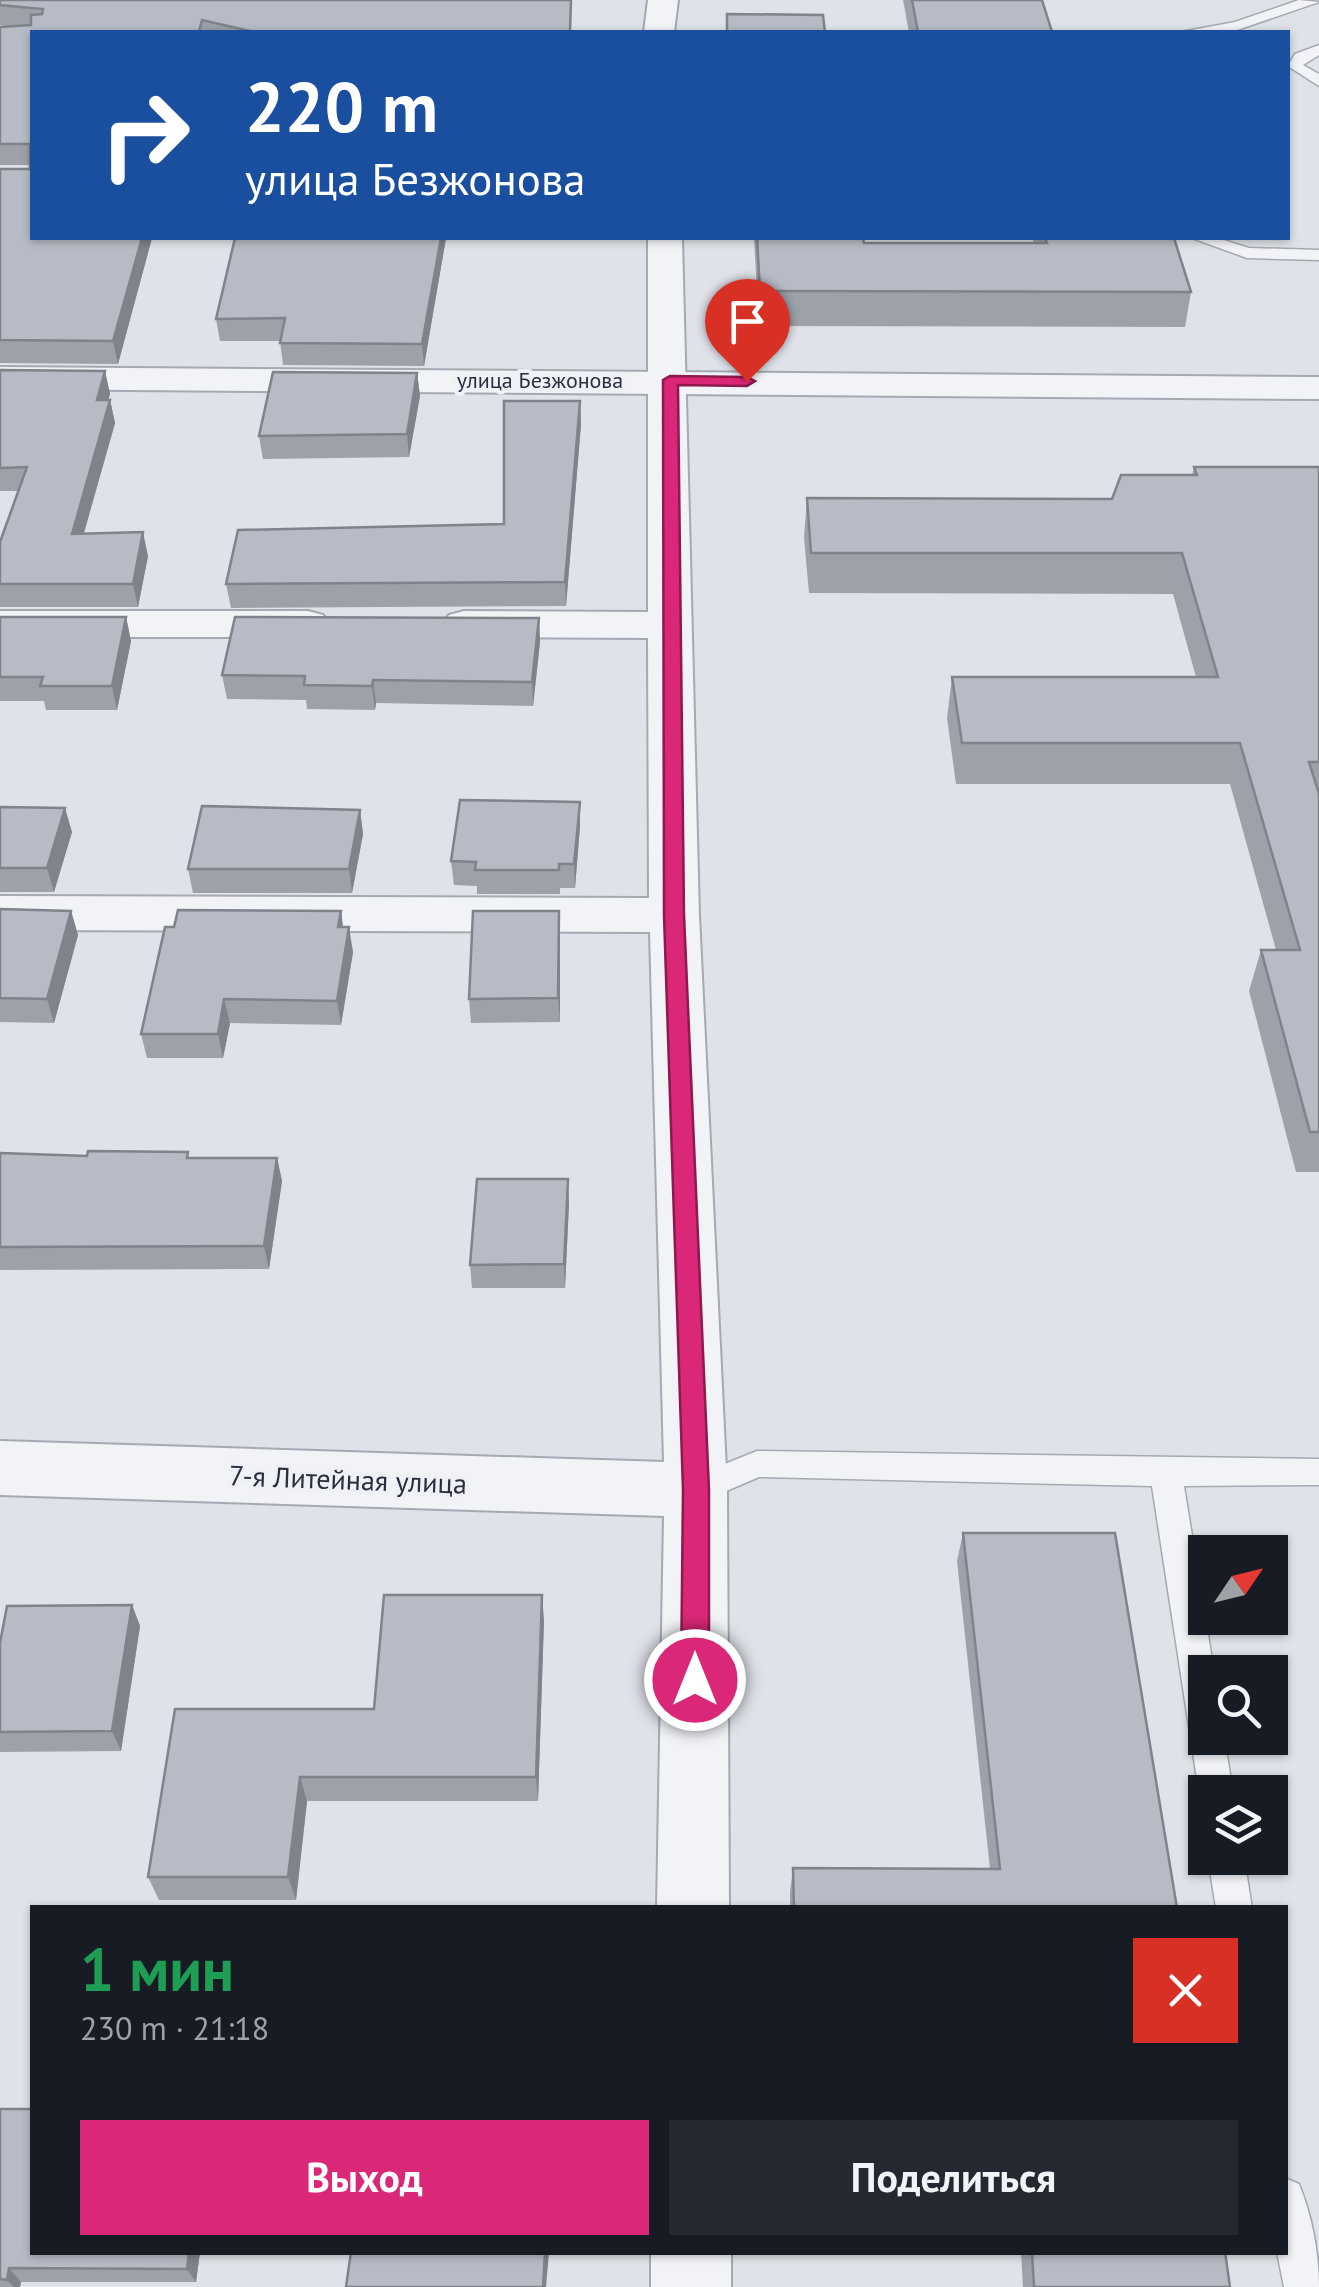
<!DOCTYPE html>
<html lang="ru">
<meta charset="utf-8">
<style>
:root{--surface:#171b24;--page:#242831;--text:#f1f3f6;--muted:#9ea1a6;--accent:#db2777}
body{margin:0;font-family:"PT Sans",sans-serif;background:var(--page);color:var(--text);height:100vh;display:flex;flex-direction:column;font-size:38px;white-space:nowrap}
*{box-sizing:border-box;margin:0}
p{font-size:32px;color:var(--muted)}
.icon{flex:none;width:55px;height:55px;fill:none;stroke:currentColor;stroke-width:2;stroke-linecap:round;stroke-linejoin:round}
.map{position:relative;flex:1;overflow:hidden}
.sheet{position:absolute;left:30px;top:1905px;width:1258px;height:350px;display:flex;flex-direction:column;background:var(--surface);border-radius:0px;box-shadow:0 2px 8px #0004}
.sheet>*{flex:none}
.top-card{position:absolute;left:30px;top:30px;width:1260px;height:210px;border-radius:0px;box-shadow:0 2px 8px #0004;background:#1a4fa0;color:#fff;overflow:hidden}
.needle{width:65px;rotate:55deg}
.fabs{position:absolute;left:1188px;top:1535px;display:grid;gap:20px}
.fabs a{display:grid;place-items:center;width:100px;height:100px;border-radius:0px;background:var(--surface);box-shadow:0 2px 8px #0004;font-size:50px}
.pin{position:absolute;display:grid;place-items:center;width:85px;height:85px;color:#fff;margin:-102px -42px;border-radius:50% 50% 50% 0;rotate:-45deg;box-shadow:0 0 10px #0007}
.pin .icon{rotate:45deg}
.me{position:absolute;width:110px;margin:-55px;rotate:0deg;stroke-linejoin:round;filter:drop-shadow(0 0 8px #0008)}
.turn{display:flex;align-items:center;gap:35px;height:210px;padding:0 50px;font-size:45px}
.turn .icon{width:130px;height:130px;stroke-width:2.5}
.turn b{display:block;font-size:70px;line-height:85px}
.round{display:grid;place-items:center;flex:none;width:105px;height:105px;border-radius:0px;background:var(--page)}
.head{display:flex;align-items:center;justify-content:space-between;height:170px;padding:0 50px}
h1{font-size:60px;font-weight:700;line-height:75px;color:#1e9e55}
.cta{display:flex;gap:20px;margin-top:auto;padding:20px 50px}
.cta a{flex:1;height:115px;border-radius:0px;background:var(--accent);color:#fff;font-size:40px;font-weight:700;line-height:115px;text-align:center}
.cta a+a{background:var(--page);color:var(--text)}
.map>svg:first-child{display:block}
</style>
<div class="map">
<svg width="1319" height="2287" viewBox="0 0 1319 2287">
<rect width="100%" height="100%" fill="#dfe2e8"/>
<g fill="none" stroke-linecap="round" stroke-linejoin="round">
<defs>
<path id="service" d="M 1299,0 L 1319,2 L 1237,30 L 1181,32 L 1235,22 Z
M 1319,45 L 1319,55 L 1303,65 L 1319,74 L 1319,86 L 1288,66 L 1295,54 Z
M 1192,238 L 1217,238 L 1249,248 L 1319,250 L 1319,260 L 1247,258 Z
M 757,1451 L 1319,1459 L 1319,1485 L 1184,1486 L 1214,1672 L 1205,1672 L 1205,1738 L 1224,1738 L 1233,1792 L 1205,1792 L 1205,1804 L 1199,1792 L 1152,1486 L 759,1477 L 696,1504 L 685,1500 L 680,1490 L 685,1480 Z
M 1208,1858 L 1244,1858 L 1252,1908 L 1216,1908 Z
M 1285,2178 L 1299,2184 C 1312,2216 1319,2253 1319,2287 L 1284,2287 L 1277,2252 L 1285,2252 Z"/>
<path id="minor" d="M 648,0 L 678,0 L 674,32 L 644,32 Z
M 648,238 L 682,238 L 699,915 L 727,1490 L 729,1908 L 657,1908 L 664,1516 L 0,1495 L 0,1441 L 664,1462 L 650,932 L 0,930 L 0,896 L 649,898 L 648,638 L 464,637 L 449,633 L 442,624 L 449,615 L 464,611 L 648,612 Z
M 0,611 L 308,611 L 323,615 L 330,624 L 323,633 L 308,637 L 0,637 Z
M 651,2252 L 731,2252 L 731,2287 L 651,2287 Z"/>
<path id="tertiary" d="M 0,367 L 1319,377 L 1319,399 L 0,389 Z"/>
</defs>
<use href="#service" stroke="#a4a9b2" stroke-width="3"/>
<use href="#minor" stroke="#a4a9b2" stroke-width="4"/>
<use href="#tertiary" stroke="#a4a9b2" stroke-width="4"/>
<use href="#service" fill="#f2f3f7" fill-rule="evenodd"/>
<use href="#minor" fill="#f2f3f7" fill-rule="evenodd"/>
<use href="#tertiary" fill="#f2f3f7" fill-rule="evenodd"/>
</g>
<path fill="#9da1a9" d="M 0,0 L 571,32 L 32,32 L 152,238 L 118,364 L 0,363 L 0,169 L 30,169 L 30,165 L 0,165 L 0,27 L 13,27 L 0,25 Z
M 903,0 L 1042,0 L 1052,32 L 909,32 Z
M 446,238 L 424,366 L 283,365 L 280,341 L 220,341 L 216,319 Z
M 754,238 L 863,238 L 864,243 L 1034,243 L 1032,238 L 1174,238 L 1191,292 L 1185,327 L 759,326 Z
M 0,370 L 105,371 L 110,394 L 108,400 L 110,400 L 115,423 L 84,533 L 148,556 L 138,607 L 0,607 L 0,542 L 19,491 L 0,491 Z
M 417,373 L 420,396 L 409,457 L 263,459 L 259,436 Z
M 580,401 L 581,424 L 566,606 L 231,608 L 226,584 L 504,524 Z
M 1194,467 L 1319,467 L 1319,1172 L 1296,1172 L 1249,991 L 1261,950 L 1276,950 L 1230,784 L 956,784 L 947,718 L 952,677 L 1196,677 L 1173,594 L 809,593 L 804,538 L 807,498 L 1112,499 L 1192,475 Z
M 0,617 L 126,617 L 131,641 L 117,710 L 46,710 L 44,701 L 0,701 Z
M 539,618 L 540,642 L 533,706 L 376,703 L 375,710 L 307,709 L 306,700 L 227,699 L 222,675 Z
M 0,807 L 72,832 L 54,892 L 0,892 Z
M 360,810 L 363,834 L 352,893 L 193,893 L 188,869 Z
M 580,826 L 575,888 L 560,888 L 560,894 L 477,894 L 477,886 L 454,885 L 451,861 Z
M 0,909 L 71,911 L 78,935 L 54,1023 L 0,1022 Z
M 341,911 L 343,927 L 353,952 L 341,1025 L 230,1023 L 223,1058 L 147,1058 L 141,1034 L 174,927 Z
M 559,911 L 560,1022 L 471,1023 L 469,999 Z
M 0,1153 L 190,1158 L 277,1158 L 282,1181 L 269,1269 L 0,1270 Z
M 569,1203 L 565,1288 L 472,1288 L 470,1265 Z
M 963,1533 L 1177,1908 L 790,1908 L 790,1892 L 793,1868 L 990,1869 L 957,1561 Z
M 132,1605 L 140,1626 L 121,1751 L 0,1752 L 0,1643 Z
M 544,1620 L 538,1801 L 307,1801 L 296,1900 L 159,1900 L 148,1877 L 374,1709 Z
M 0,2109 L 32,2252 L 200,2252 L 196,2282 L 21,2282 L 20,2287 L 0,2287 Z
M 1021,2252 L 1225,2252 L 1230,2287 L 1023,2287 Z"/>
<path fill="#7f838a" d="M 142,238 L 152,238 L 118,364 L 113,341 Z
M 441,238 L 446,238 L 424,366 L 422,344 Z
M 105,371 L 110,394 L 102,423 L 97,400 Z
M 417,373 L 420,396 L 409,457 L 407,434 Z
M 110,400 L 115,423 L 77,557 L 72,534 Z
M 580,401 L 581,424 L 566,606 L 565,582 Z
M 143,532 L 148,556 L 138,607 L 133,584 Z
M 126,617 L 131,641 L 117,710 L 112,686 Z
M 539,618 L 540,642 L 533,706 L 532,682 Z
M 373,680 L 376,703 L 375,710 L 372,686 Z
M 580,802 L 580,826 L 575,888 L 574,864 Z
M 65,808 L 72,832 L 54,892 L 47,868 Z
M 360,810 L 363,834 L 352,893 L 349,869 Z
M 71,911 L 78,935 L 54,1023 L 47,999 Z
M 341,911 L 344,935 L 338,927 Z
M 559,911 L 560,935 L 560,1022 L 558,998 Z
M 349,927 L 353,952 L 341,1025 L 337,1001 Z
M 224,999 L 230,1023 L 223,1058 L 218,1034 Z
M 277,1158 L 282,1181 L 269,1269 L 264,1246 Z
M 568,1179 L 569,1203 L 565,1288 L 564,1264 Z
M 542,1595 L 544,1620 L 538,1801 L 536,1777 Z
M 132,1605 L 140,1626 L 121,1751 L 112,1731 Z
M 300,1777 L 307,1801 L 296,1900 L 288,1877 Z
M 189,2252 L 200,2252 L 196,2282 L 187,2269 Z
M 545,2252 L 549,2252 L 546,2287 L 543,2287 Z
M 9,2268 L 21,2282 L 20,2287 L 14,2287 L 7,2280 Z"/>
<path fill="#b6bbc5" stroke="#7f838a" stroke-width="2.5" d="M 0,0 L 571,0 L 570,32 L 254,32 L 202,20 L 199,32 L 32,32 L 32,238 L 142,238 L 113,341 L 0,340 L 0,169 L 30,169 L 30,144 L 0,144 L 0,27 L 31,25 L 31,15 L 42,14 L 43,9 L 0,5 Z
M 912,0 L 1042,0 L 1052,32 L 918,32 Z
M 727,14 L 823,15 L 825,32 L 727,32 Z
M 235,238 L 441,238 L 422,344 L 280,343 L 285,318 L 216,319 Z
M 757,238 L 863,238 L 864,243 L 1047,243 L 1045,238 L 1174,238 L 1191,292 L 760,291 Z
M 0,370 L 105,371 L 97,400 L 110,400 L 72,534 L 143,532 L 133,584 L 0,584 L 0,542 L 27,467 L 0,468 Z
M 273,372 L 417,373 L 407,434 L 259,436 Z
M 504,401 L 580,401 L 565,582 L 226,584 L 238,530 L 504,524 Z
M 1194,467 L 1319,467 L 1319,762 L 1309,762 L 1319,794 L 1319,1132 L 1310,1132 L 1261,950 L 1300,950 L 1240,743 L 962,743 L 952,677 L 1218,677 L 1182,553 L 811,553 L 807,498 L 1112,499 L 1121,475 L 1197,475 Z
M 0,617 L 126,617 L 112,686 L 40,686 L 43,677 L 0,677 Z
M 235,617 L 539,618 L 532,682 L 373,680 L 372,686 L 304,685 L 305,676 L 222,675 Z
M 460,800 L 580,802 L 574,864 L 559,864 L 559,870 L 475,870 L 476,862 L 451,861 Z
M 202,806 L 360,810 L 349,869 L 188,869 Z
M 0,807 L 65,808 L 47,868 L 0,868 Z
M 0,909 L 71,911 L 47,999 L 0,998 Z
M 178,910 L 341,911 L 338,927 L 349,927 L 337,1001 L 224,999 L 218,1034 L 141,1034 L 165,927 L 174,927 Z
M 473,911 L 559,911 L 558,998 L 469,999 Z
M 88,1151 L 188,1152 L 187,1158 L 277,1158 L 264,1246 L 0,1247 L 0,1153 L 87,1156 Z
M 477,1179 L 568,1179 L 564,1264 L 470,1265 Z
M 963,1533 L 1115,1533 L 1177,1908 L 794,1908 L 793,1868 L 1000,1869 Z
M 384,1595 L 542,1595 L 536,1777 L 300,1777 L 288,1877 L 148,1877 L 175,1709 L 374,1709 Z
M 132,1605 L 112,1731 L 0,1732 L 0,1643 L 7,1606 Z
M 0,2109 L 32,2109 L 32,2252 L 189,2252 L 187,2269 L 9,2268 L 7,2280 L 0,2279 Z
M 351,2252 L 545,2252 L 543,2287 L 346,2287 Z
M 1032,2252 L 1225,2252 L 1230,2287 L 1034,2287 Z"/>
<path fill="#db2777" stroke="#8e194d" stroke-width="2.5" d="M 670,376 L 747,377 L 755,381 L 747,386 L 678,385 L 684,915 L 709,1490 L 709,1680 L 705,1689 L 695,1692 L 685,1689 L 681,1680 L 683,1490 L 664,915 L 663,380 Z"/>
<g text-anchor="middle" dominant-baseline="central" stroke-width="8" stroke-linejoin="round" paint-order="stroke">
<g font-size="22" fill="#28303f" stroke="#eff1f6">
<text x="540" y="380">улица Безжонова</text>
</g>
<g font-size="28" fill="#28303f" stroke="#eff1f6">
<text transform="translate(348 1479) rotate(2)">7-я Литейная улица</text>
</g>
</g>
</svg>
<div class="fabs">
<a><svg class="needle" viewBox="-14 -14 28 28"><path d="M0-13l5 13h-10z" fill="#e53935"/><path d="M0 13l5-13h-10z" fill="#9ea1a6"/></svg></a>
<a><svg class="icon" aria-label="search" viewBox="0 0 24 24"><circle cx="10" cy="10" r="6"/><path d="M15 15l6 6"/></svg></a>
<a><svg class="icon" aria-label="layers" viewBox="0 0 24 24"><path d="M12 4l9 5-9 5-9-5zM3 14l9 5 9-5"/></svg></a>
</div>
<div class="pin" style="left:747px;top:381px;background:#d93025"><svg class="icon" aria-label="arrive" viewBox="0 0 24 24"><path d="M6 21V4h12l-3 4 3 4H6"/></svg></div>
<svg class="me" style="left:695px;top:1680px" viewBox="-20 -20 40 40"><circle r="17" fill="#db2777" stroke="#fff" stroke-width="3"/><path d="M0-11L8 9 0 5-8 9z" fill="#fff"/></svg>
<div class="top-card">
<div class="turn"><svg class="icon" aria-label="right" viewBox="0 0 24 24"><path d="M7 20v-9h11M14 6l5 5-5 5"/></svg><div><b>220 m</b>улица Безжонова</div></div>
</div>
<section class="sheet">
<div class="head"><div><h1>1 мин</h1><p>230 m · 21:18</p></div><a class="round" style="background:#d93025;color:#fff"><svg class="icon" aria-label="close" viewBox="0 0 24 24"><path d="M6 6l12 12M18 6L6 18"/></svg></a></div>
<div class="cta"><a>Выход</a><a>Поделиться</a></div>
</section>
</div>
